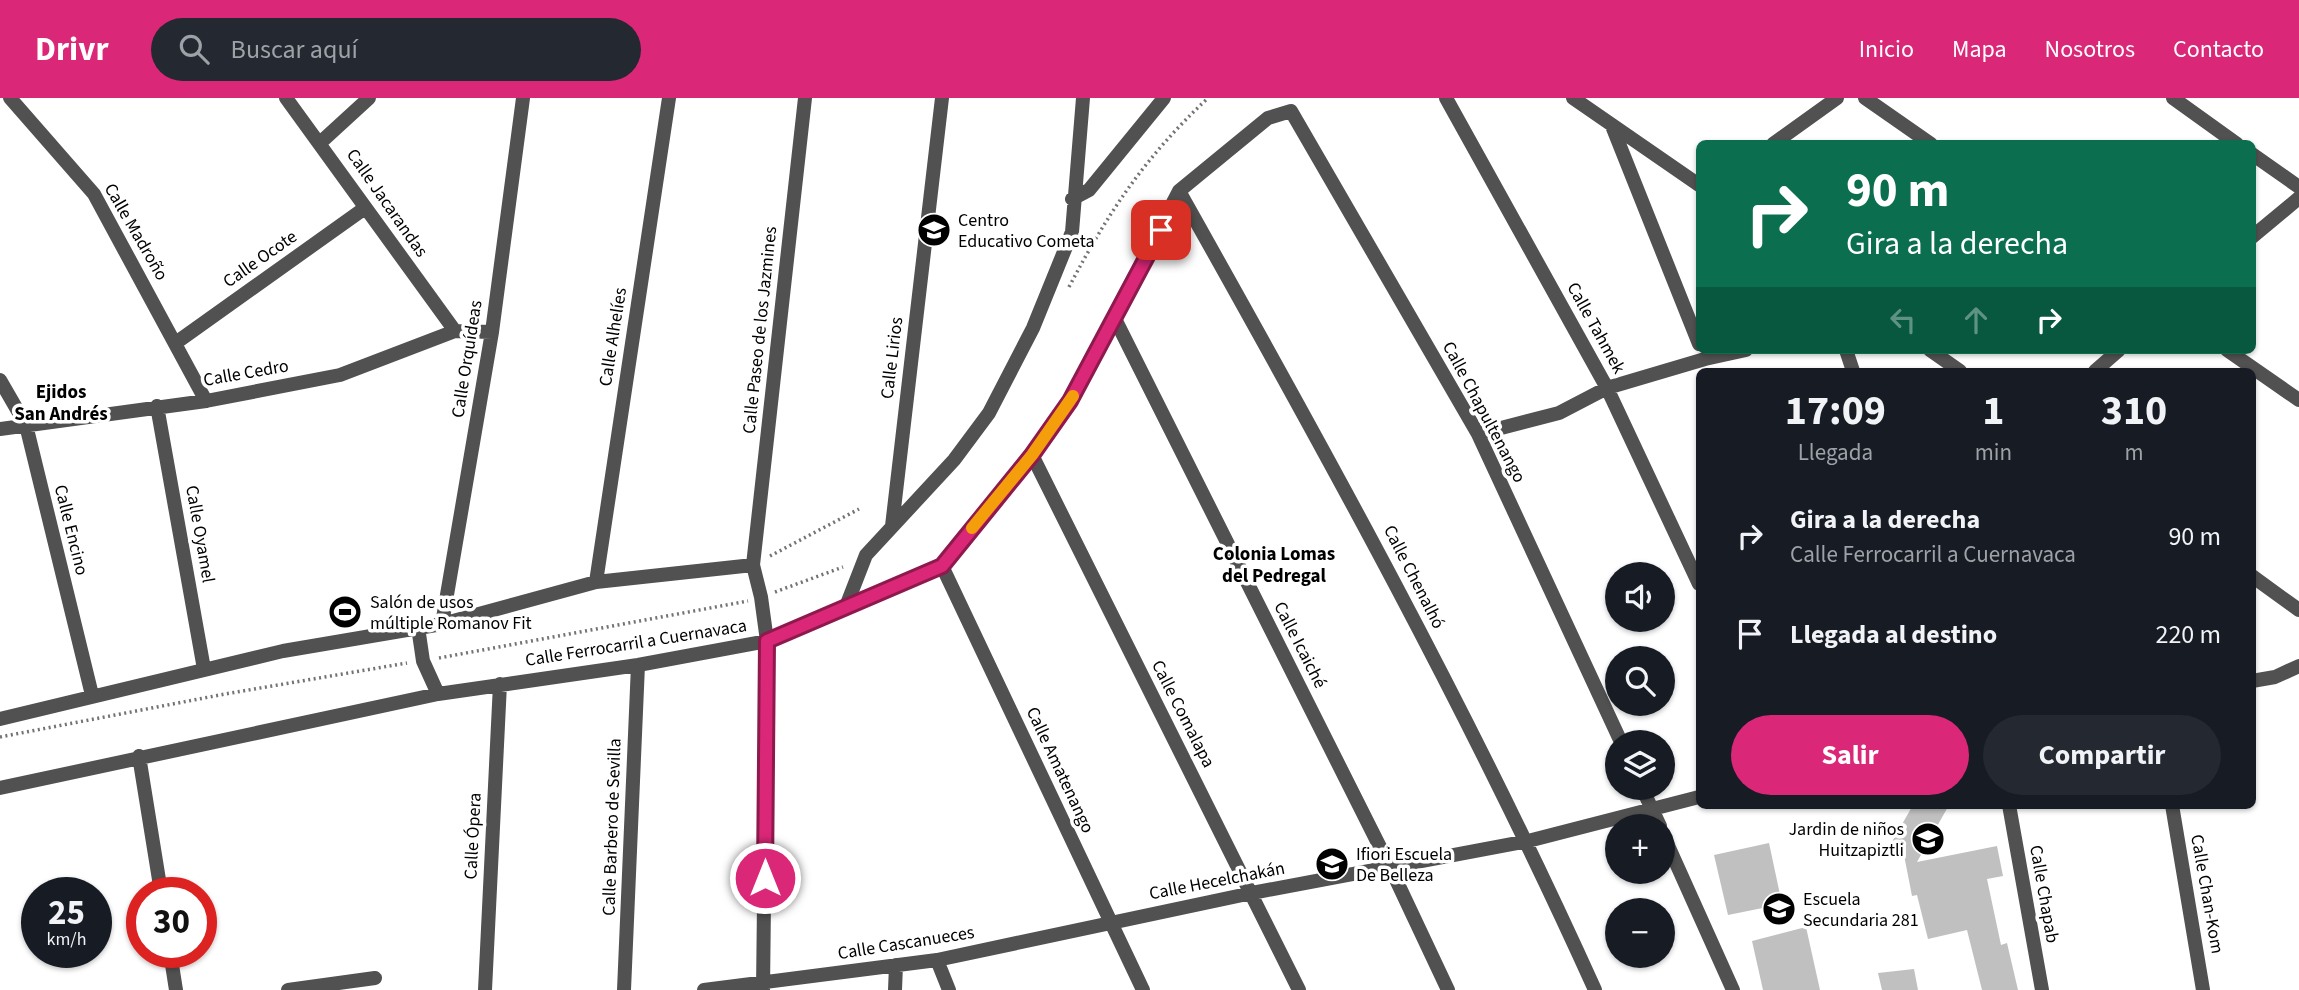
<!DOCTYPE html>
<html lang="es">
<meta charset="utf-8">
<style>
:root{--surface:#171b24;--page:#242831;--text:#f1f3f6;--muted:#9ea1a6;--accent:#db2777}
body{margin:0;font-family:"Source Sans 3",sans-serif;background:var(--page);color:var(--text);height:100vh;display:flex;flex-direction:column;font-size:26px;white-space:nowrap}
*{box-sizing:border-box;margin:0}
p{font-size:23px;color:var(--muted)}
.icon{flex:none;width:38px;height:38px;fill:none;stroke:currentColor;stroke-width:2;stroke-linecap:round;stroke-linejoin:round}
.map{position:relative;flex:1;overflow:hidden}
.sheet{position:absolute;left:1696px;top:270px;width:560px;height:441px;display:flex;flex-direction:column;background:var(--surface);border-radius:10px;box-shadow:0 2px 5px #0004}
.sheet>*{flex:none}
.top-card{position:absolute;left:1696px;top:42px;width:560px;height:214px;border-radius:10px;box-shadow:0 2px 5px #0004;background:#0b6e4f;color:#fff;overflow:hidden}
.buttons{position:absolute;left:1605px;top:464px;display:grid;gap:14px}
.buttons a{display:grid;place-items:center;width:70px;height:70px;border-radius:50%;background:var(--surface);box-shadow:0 2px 5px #0004;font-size:35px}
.speed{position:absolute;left:21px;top:779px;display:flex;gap:14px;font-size:35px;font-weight:700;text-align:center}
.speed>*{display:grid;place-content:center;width:91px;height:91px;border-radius:50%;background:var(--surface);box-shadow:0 2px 5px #0004;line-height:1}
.speed small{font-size:18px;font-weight:400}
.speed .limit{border:10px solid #d22;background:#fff;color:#111}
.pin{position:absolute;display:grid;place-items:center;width:60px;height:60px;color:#fff;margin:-30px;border-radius:14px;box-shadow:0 4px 10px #0006}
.me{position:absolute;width:77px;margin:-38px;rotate:0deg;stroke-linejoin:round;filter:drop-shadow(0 0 5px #0008)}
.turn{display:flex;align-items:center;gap:24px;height:147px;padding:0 35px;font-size:32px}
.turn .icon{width:91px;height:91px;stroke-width:2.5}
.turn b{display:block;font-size:49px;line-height:60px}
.lanes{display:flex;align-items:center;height:66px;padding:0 35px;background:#0003;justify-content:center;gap:35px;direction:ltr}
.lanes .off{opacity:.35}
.eta{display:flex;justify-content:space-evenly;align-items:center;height:119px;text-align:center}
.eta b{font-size:42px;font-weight:700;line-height:49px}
.button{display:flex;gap:14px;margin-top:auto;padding:14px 35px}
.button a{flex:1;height:80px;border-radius:42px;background:var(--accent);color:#fff;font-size:28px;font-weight:700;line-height:80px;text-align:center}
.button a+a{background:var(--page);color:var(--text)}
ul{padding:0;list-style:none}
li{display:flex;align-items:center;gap:21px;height:98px;padding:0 35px}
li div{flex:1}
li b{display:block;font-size:26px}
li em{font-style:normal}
header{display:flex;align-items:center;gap:42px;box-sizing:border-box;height:98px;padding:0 35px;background:var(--accent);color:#fff}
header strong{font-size:33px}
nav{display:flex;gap:38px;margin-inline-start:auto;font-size:24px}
.search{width:490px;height:63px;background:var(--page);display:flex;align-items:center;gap:18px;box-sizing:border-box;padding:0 24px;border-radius:38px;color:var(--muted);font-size:26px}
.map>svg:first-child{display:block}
</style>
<header>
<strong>Drivr</strong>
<div class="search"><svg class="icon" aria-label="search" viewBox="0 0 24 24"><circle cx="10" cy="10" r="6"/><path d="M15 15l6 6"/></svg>Buscar aquí</div>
<nav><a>Inicio</a><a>Mapa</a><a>Nosotros</a><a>Contacto</a></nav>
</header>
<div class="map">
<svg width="2299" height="892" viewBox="0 0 2299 892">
<rect width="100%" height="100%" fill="#fff"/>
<path fill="#c0c0c0" d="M 1913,707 L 1949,707 L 1917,764 L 1997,748 L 2003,778 L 1987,781 L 2001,847 L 2007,845 L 2018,892 L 1982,892 L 1967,832 L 1928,841 L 1917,797 L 1912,798 L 1904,757 L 1889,749 Z
M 1769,745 L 1782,806 L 1728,817 L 1714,757 Z
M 1806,829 L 1820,892 L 1763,892 L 1752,843 Z
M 1914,871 L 1918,892 L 1882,892 L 1878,875 Z"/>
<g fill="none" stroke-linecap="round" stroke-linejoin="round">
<path stroke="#737373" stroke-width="3.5" stroke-dasharray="2 3.5" stroke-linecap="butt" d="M 1069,189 C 1109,113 1145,59 1208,0
M 770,458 L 859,411
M 775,494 L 843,469
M 439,560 L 748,503
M 0,639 L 225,596 L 407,565"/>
<path stroke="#515151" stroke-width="14" d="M 10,0 L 94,96 L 206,303
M 286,0 L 455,233
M 1446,0 L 1607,290 L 1699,486
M 1573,0 L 1699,87
M 1865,0 L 1931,46
M 2173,0 L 2237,46
M 1612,28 L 1699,246
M 321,44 L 369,0
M 1773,46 L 1837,0
M 2252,56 L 2299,89
M 1179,93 C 1327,356 1471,617 1595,892
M 1072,101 L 1089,92 L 1164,0
M 2252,139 L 2299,100
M 1115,221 L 1391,771 L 1448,892
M 177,244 L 365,110
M 1846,252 L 1853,273
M 1930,252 L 1960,273
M 2227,252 L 2299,302
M 2095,273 L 2119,252
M 0,282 L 26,327 L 92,597
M 157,308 L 204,571
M 0,331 L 206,303 L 340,277 L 455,233 L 492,234
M 1478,336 L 1559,315 L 1607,290 L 1705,261 L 1746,252
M 1032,357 L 1299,892
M 892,428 L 942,0
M 942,468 L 1143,892
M 2252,478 L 2299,512
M 596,484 L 669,0
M 845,511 L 866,457 L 954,362 L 989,315 L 1033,230 L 1072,134 L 1083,0
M 442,526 L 492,234 L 523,0
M 418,529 L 423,563 L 438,596
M 2252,583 L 2275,579 L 2299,568
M 0,621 L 283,553 L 442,526 L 596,484 L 753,467
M 139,658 L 161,794
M 0,690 L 438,596 L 638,567 L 767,543 L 942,468 L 1032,357 L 1070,303 L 1179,93 L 1268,20 L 1291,13 L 1478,336 L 1621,644
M 1642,690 L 1660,728
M 2009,707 L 2042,892
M 2172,707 L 2203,892
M 1662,734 L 1733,892
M 170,854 L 176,892
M 937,862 L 949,892
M 288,892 L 375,880
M 485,892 L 500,586
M 624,892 L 638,567
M 704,892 L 937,862 L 1252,795 L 1528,743 L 1699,699
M 763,892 L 767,543 L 761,499 L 753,467 L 805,0
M 895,892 L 896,867"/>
</g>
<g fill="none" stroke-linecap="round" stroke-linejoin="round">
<defs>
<path id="route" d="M 765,780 L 767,543 L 942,468 L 1032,357 L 1070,303 L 1161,132"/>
</defs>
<use href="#route" stroke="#8e194d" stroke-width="18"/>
<use href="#route" stroke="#db2777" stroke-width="12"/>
<path stroke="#f59e0b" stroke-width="12" d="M 972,430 L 1032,357 L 1073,298"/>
</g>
<defs>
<symbol id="school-disc" viewBox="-11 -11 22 22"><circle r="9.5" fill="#000" stroke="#fff"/><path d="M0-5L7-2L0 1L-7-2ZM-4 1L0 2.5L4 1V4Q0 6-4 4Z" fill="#fff"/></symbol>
<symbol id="stadium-disc" viewBox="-11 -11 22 22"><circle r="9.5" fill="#000" stroke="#fff"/><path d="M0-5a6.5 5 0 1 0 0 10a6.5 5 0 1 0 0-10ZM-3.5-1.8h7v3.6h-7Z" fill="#fff"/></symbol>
<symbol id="university-disc" viewBox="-11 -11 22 22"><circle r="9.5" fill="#000" stroke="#fff"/><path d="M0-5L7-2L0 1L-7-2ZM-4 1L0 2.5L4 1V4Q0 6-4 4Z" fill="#fff"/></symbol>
</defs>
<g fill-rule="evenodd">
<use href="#school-disc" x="915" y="113" width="38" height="38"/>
<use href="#stadium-disc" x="326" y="495" width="38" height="38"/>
<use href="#school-disc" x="1909" y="722" width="38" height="38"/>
<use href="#university-disc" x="1313" y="747" width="38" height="38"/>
<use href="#school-disc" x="1760" y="792" width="38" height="38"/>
</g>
<g text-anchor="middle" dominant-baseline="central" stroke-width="7" stroke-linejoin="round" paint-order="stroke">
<g font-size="18" fill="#000" stroke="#fff">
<text transform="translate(387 105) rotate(55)">Calle Jacarandas</text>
<text transform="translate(136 134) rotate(60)">Calle Madroño</text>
<text transform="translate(260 161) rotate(-35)">Calle Ocote</text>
<text transform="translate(1596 230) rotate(61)">Calle Tahmek</text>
<text transform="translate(760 232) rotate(-84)">Calle Paseo de los Jazmines</text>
<text transform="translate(613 239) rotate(-81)">Calle Alhelíes</text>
<text transform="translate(892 260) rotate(-83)">Calle Lirios</text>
<text transform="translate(467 261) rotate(-81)">Calle Orquídeas</text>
<text transform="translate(246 275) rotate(-10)">Calle Cedro</text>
<text transform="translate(1484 314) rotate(62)">Calle Chapultenango</text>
<text transform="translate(71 432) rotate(76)">Calle Encino</text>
<text transform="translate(200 436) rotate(80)">Calle Oyamel</text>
<text transform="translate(1414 479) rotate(63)">Calle Chenalhó</text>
<text transform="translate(636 545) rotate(-9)">Calle Ferrocarril a Cuernavaca</text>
<text transform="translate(1300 547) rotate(63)">Calle Icaiché</text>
<text transform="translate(1183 616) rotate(63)">Calle Comalapa</text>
<text transform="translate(1060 672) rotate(65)">Calle Amatenango</text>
<text transform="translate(612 729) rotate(-88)">Calle Barbero de Sevilla</text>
<text transform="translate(473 738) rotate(-87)">Calle Ópera</text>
<text transform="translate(1217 783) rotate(-11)">Calle Hecelchakán</text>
<text transform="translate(2044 796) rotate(80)">Calle Chapab</text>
<text transform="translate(2207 796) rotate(80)">Calle Chan-Kom</text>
<text transform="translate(906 845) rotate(-9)">Calle Cascanueces</text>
</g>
<g font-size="18" fill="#000" stroke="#fff" text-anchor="start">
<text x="958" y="122">Centro<tspan x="958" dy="21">Educativo Cometa</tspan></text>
<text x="370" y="504">Salón de usos<tspan x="370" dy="21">múltiple Romanov Fit</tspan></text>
<text x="1904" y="731" text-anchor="end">Jardin de niños<tspan x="1904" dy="21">Huitzapiztli</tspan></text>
<text x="1356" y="756">Ifiori Escuela<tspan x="1356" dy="21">De Belleza</tspan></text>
<text x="1803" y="801">Escuela<tspan x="1803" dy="21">Secundaria 281</tspan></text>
</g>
<g font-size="19" font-weight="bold" fill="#000" stroke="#fff">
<text x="61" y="294">Ejidos<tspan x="61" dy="22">San Andrés</tspan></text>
<text x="1274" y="456">Colonia Lomas<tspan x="1274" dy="22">del Pedregal</tspan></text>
</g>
</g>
</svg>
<div class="buttons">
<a><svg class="icon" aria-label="sound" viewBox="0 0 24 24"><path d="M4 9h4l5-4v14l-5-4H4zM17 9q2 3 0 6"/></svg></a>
<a><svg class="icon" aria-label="search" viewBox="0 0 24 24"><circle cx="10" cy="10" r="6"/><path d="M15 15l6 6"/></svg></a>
<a><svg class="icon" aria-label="layers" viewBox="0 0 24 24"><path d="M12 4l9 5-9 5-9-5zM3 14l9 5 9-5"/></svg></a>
<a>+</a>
<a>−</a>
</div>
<div class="speed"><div>25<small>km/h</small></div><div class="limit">30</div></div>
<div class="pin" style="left:1161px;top:132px;background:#d93025"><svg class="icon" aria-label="arrive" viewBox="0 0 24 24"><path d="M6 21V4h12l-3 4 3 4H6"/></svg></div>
<svg class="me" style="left:765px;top:780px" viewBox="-20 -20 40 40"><circle r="17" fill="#db2777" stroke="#fff" stroke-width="3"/><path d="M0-11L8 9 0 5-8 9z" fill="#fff"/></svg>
<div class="top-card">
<div class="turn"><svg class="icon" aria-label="right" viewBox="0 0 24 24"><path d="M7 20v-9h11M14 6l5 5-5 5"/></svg><div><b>90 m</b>Gira a la derecha</div></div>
<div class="lanes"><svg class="icon off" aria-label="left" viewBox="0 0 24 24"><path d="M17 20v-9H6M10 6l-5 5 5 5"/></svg><svg class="icon off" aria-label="ahead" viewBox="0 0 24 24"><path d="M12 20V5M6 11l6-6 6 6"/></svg><svg class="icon" aria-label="right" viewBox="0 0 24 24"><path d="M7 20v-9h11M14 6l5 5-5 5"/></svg></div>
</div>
<section class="sheet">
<div class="eta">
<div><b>17:09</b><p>Llegada</p></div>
<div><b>1</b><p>min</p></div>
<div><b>310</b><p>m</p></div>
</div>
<ul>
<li><svg class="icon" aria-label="right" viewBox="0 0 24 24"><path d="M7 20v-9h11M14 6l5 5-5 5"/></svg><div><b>Gira a la derecha</b><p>Calle Ferrocarril a Cuernavaca</p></div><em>90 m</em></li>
<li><svg class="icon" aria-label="arrive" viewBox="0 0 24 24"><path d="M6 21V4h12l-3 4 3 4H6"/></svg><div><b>Llegada al destino</b></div><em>220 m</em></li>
</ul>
<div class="button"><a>Salir</a><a>Compartir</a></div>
</section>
</div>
